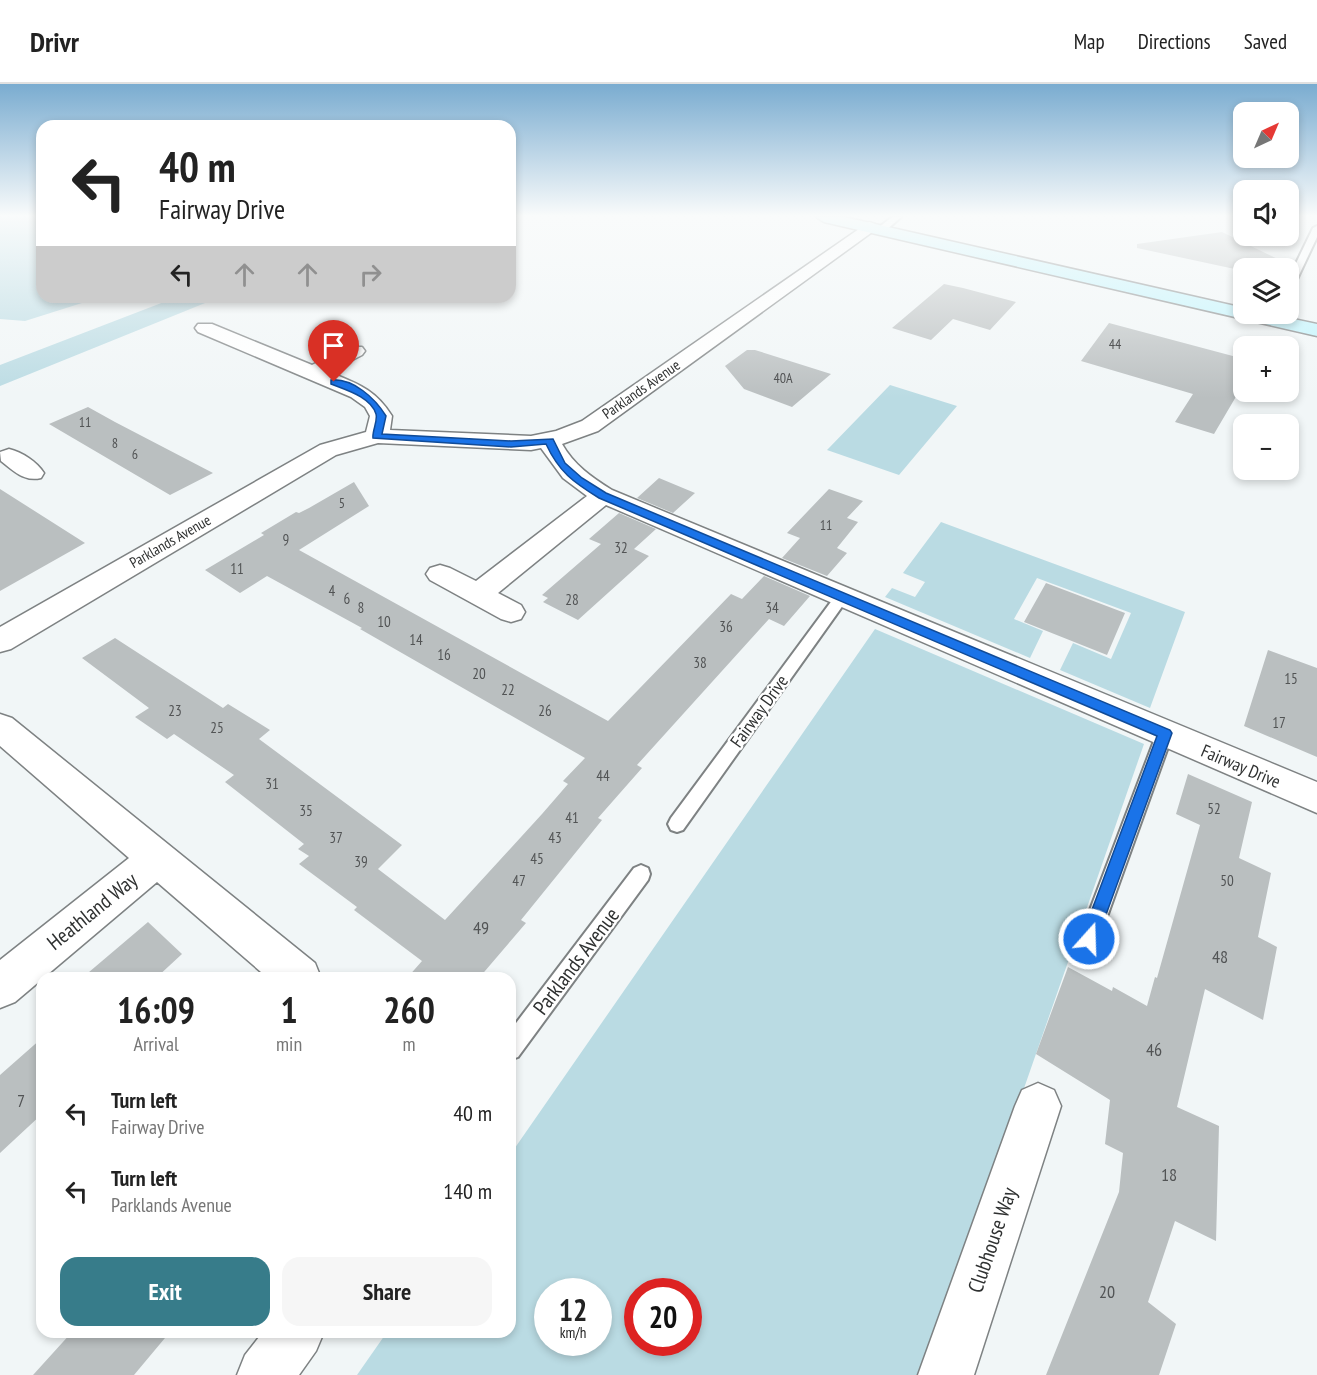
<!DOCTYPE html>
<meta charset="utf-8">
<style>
:root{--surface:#fff;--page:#f6f6f6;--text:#222;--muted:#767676;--line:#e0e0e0;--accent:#377c8a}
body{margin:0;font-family:"PT Sans Narrow",sans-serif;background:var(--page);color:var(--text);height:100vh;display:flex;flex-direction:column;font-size:22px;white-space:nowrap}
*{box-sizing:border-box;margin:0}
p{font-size:20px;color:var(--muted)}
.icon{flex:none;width:33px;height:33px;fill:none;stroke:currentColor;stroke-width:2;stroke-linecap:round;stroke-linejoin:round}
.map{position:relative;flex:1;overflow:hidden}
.details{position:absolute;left:36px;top:888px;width:480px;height:366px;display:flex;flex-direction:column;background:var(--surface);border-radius:18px;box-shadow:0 3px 9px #0003}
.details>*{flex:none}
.banner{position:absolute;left:36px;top:36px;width:480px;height:183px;border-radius:18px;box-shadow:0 3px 9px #0003;background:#fff;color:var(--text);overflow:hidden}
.needle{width:39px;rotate:44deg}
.buttons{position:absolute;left:1233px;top:18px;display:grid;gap:12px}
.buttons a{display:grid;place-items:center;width:66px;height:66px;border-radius:12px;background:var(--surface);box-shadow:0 3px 9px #0003;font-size:30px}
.speed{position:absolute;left:534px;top:1194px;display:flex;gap:12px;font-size:30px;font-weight:700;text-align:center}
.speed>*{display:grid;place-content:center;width:78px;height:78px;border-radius:50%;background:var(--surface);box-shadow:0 3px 9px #0003;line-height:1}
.speed small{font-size:15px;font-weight:400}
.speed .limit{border:9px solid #d22;background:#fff;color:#111}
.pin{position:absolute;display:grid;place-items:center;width:51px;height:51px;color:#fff;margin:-62px -26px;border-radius:50% 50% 50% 0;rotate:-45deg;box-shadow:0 0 6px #0007}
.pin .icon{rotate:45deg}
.me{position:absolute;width:66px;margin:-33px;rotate:20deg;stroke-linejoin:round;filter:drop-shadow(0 0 4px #0008)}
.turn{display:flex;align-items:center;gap:21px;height:126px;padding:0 24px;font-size:27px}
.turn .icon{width:78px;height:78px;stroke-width:2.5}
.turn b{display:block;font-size:42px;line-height:51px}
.lanes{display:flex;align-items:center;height:57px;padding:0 24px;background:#0003;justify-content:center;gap:30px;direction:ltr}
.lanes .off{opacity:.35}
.eta{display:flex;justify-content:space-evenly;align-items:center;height:102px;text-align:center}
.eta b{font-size:36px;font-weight:600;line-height:42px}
.button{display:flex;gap:12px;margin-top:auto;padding:12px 24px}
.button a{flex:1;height:69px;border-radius:18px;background:var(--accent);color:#fff;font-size:24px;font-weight:600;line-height:69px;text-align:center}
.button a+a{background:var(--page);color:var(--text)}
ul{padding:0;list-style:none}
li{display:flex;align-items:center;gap:18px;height:78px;padding:0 24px}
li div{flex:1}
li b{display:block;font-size:22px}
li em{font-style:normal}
header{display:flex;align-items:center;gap:36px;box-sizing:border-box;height:84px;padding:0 30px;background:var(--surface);border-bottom:2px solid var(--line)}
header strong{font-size:28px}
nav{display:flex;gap:33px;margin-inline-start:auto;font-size:21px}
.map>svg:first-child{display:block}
</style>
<header>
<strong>Drivr</strong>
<nav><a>Map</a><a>Directions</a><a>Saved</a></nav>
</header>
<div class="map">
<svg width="1317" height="1291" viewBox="0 0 1317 1291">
<rect width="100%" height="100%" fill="#f1f6f7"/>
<path fill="#badbe3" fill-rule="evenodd" d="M 0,133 L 42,133 L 42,213 L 101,213 L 25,237 L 0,235 Z
M 177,213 L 220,213 L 0,302 L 0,281 Z
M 890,301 L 957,322 L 899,391 L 827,366 Z
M 941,438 L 1185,528 L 1150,624 L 1060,586 L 1073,559 L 1111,575 L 1131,529 L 1037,494 L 1014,535 L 1043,547 L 1030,574 L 885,513 L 892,504 L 915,513 L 925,498 L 903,489 Z
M 875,545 L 1144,660 L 924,1291 L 357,1291 L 387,1248 L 510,1248 L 510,1071 ZM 548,1208 L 598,1208 L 598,1258 L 548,1258 ZM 638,1208 L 688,1208 L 688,1258 L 638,1258 Z"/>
<path fill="#babfc0" d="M 1222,148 L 1292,182 L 1288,190 L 1288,184 L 1244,184 L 1244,187 L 1137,164 L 1137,160 Z
M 944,200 L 963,204 L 1016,218 L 990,246 L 953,235 L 931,256 L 892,244 Z
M 1109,239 L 1244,275 L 1244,299 L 1214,350 L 1175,338 L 1193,310 L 1081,277 Z
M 747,266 L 755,266 L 831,290 L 792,323 L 744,305 L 725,282 Z
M 88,323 L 115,338 L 213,389 L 170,411 L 49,340 Z
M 659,394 L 695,409 L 673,429 L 637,414 Z
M 354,398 L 369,422 L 299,466 L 608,637 L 731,510 L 742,515 L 764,492 L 810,512 L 784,542 L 769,535 L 637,681 L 642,684 L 598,734 L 602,736 L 521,836 L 526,839 L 479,894 L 407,894 L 422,877 L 354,826 L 357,823 L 299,780 L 309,772 L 298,765 L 304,760 L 225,698 L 234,691 L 174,650 L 167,655 L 135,633 L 149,624 L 82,574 L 115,554 L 223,624 L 228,620 L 270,646 L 259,655 L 402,761 L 378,785 L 445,836 L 542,730 L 568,700 L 563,697 L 585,674 L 360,545 L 362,544 L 267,492 L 240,509 L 205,486 L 264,451 L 261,449 L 296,428 L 299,429 L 309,424 Z
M 0,405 L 85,459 L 0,507 Z
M 829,405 L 863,417 L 847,434 L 858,438 L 837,464 L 847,469 L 827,492 L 782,474 L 800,454 L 787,449 Z
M 619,429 L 656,445 L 634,465 L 649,472 L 578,536 L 543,518 L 548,514 L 542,511 L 601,460 L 589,455 Z
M 1046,499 L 1125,529 L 1107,571 L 1024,538 Z
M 1268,566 L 1317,584 L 1317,673 L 1244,642 Z
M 1188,690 L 1252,718 L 1239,774 L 1271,789 L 1258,853 L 1277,863 L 1263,936 L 1205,905 L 1177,1023 L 1219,1042 L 1216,1157 L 1175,1137 L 1148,1218 L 1176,1240 L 1159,1291 L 1046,1291 L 1119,1108 L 1123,1069 L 1105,1060 L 1110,1016 L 1036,970 L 1068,883 L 1112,907 L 1113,903 L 1147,922 L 1155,893 L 1157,894 L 1200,741 L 1176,730 Z
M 148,838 L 182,870 L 156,894 L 82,894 Z
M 42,954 L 42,1030 L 0,1069 L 0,991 Z
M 72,1248 L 170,1248 L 134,1291 L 33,1291 Z"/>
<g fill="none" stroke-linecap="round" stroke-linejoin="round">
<defs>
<path id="service" d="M 892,133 L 901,133 L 884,148 L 878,148 L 878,144 Z
M 1317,142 L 1317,153 L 1292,206 L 1288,209 L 1288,196 L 1313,144 Z
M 841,509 L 848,514 L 846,517 L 683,746 L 677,748 L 671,746 L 668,740 L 671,734 L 836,511 Z
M 1165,642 L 1171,644 L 1173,649 L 1099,855 L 1096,862 L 1089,865 L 1082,862 L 1079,855 L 1157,649 L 1159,644 Z
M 641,781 L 648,784 L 650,790 L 648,796 L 518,973 L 510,976 L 510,947 L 634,784 Z"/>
<path id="minor" d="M 869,138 L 875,140 L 877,143 L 875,146 L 598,347 L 562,360 C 574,381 591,393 612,406 L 1317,698 L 1317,729 L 606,421 L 498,509 L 521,521 L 525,528 L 521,535 L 511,538 L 501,535 L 430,496 L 426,490 L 430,484 L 440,481 L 450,484 L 476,497 L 587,412 L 563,394 L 541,364 L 531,366 L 378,359 L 336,371 L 11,565 L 0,568 L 0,543 L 320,361 L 366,348 L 370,332 L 365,323 L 351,313 L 198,248 L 195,244 L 198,240 L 212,240 L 312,281 L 348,263 L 362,263 L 365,267 L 362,271 L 329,288 C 358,300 375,305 392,332 L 390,346 L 531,352 L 556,347 L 582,337 Z
M 9,365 C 22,368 37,378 44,389 L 41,394 C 24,398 14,387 1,377 L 0,368 Z
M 0,630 L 12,634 L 315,879 L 321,894 L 268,894 L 157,798 L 15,918 L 0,924 L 0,876 L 129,774 L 0,662 Z
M 1038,999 L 1054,1006 L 1061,1022 L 974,1291 L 918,1291 L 1015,1022 L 1022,1006 Z
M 263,1248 L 324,1248 L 316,1267 L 299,1291 L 237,1291 L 245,1271 Z"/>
<path id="secondary" d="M 816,133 L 844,133 L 1244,224 L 1244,230 L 1270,230 L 1317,240 L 1317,252 L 824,138 Z"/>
</defs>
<use href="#service" stroke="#7e8283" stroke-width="4"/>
<use href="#minor" stroke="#7e8283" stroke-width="3"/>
<use href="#secondary" stroke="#7e8283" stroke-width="3"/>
<use href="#service" fill="#fff" fill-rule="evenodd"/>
<use href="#minor" fill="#fff" fill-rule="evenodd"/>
<use href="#secondary" fill="#bef4fd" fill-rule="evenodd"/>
</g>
<linearGradient id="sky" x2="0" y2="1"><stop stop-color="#7aacd0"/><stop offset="0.42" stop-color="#f9fbfb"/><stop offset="1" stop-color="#f9fbfb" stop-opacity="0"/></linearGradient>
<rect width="1317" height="314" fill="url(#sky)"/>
<path fill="#1a73e8" stroke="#114b97" stroke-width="1.5" d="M 331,296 C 353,294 375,314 386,332 L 382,350 L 511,357 L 553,355 L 565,379 L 582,394 L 606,409 L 1170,646 L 1172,649 L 1095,861 L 1089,863 L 1083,861 L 1081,855 L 1157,652 L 599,414 C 573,398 559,388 546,360 L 511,363 L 373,354 C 372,347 378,337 376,330 C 371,313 346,306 331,300 Z"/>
<g text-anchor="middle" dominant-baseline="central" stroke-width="4.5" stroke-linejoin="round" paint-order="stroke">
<g font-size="14" fill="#525455">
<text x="1115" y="260">44</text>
<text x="783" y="294">40A</text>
<text x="85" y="338">11</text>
<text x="115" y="359">8</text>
<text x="135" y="370">6</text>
<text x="342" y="419">5</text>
<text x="826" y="441">11</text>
</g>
<g font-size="15" fill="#2f3131" stroke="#fff">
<text transform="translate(641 305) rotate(-35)">Parklands Avenue</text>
<text transform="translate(170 457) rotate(-30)">Parklands Avenue</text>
</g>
<g font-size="15" fill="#525455">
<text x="286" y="455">9</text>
<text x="621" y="463">32</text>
<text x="237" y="484">11</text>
<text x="332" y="506">4</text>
<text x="347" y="514">6</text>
<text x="572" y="515">28</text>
<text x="361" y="523">8</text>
<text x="772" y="523">34</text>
<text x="384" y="537">10</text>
<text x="726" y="542">36</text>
<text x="416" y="555">14</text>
<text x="444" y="570">16</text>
<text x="700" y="578">38</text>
<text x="479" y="589">20</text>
<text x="1291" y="594">15</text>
<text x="508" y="605">22</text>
<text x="175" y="626">23</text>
<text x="545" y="626">26</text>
<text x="1279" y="638">17</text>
<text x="217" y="643">25</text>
<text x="603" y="691">44</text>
<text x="272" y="699">31</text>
<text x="1214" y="724">52</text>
<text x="306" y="726">35</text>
<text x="572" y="733">41</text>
<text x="336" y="753">37</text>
<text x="555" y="753">43</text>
<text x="537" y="774">45</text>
<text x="361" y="777">39</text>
<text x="519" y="796">47</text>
<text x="1227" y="796">50</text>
</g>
<g font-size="18" fill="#2f3131" stroke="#fff">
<text transform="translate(759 627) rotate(-54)">Fairway Drive</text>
<text transform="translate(1241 682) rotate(23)">Fairway Drive</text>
</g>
<g font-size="18" fill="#525455">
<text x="481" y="843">49</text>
<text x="1220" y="872">48</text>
<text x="1154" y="965">46</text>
<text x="21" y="1016">7</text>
<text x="1169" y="1090">18</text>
<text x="1107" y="1207">20</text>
</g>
<g font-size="21" fill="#2f3131" stroke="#fff">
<text transform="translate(92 827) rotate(-39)">Heathland Way</text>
<text transform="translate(576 877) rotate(-53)">Parklands Avenue</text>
<text transform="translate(992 1156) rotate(-71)">Clubhouse Way</text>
</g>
</g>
</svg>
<div class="buttons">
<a><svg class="needle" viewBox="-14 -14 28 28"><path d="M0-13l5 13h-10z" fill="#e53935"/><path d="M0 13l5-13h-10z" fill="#767676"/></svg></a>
<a><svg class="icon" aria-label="sound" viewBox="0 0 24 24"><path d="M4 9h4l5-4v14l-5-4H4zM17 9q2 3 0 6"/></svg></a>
<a><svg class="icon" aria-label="layers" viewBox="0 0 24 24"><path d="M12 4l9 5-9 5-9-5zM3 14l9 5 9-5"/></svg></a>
<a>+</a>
<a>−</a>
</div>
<div class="speed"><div>12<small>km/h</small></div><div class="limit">20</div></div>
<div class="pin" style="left:334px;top:298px;background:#d93025"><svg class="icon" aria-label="arrive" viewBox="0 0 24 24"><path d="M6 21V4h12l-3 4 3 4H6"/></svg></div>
<svg class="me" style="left:1089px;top:855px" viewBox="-20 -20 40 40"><circle r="17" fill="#1a73e8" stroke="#fff" stroke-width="3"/><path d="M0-11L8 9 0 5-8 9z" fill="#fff"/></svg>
<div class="banner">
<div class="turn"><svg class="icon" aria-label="left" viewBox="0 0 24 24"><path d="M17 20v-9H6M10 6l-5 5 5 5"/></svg><div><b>40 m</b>Fairway Drive</div></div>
<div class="lanes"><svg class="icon" aria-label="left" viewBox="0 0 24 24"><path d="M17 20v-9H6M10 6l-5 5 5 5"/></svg><svg class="icon off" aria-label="ahead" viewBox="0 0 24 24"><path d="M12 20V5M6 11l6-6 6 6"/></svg><svg class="icon off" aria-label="ahead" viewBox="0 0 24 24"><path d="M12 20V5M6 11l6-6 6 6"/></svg><svg class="icon off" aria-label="right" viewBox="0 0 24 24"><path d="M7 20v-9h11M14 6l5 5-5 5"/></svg></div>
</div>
<section class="details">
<div class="eta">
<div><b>16:09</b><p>Arrival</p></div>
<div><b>1</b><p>min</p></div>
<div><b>260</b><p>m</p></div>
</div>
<ul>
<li><svg class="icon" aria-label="left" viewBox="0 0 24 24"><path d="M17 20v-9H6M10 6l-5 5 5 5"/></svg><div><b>Turn left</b><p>Fairway Drive</p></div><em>40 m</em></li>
<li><svg class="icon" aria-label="left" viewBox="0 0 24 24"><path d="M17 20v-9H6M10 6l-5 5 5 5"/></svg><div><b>Turn left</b><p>Parklands Avenue</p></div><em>140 m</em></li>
</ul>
<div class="button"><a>Exit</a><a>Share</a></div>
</section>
</div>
